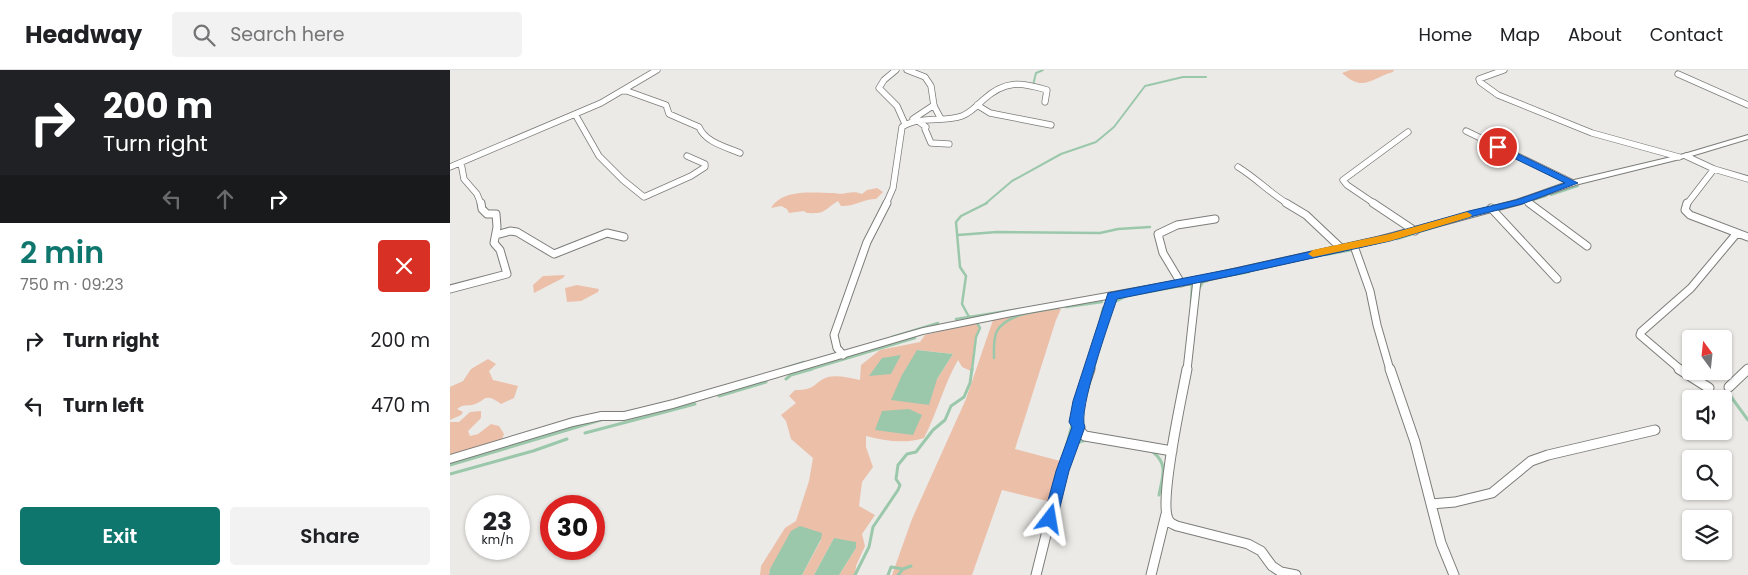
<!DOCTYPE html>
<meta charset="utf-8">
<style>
:root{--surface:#fff;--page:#f2f2f2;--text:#202124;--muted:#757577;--line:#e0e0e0;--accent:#0f766e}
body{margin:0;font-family:Poppins,sans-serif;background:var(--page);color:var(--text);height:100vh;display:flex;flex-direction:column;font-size:19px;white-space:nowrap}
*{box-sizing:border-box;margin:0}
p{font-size:16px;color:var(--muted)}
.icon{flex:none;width:28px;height:28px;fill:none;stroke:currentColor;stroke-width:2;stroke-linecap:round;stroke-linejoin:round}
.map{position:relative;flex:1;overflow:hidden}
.sheet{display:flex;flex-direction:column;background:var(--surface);width:450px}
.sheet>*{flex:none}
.banner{background:#202124;color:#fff;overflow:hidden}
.needle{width:32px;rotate:345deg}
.buttons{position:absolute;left:1232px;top:260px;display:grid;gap:10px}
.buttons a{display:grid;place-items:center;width:50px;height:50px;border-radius:5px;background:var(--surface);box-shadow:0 1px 4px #0004;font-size:25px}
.speed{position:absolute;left:15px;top:425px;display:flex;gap:10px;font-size:25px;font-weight:700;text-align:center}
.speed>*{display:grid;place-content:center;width:65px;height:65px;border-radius:50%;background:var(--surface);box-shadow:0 1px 4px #0004;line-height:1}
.speed small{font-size:12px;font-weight:400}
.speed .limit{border:8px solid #d22;background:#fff;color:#111}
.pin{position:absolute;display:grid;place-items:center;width:42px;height:42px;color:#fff;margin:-21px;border:2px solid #fff;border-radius:50%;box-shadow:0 1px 5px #0007}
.me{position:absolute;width:55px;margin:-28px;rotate:14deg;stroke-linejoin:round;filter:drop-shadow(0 0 4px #0008)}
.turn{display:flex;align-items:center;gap:18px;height:105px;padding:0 20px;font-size:22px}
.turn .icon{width:65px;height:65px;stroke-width:2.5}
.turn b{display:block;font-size:35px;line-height:42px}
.lanes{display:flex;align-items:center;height:48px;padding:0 20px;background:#0003;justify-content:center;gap:25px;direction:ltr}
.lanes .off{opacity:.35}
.round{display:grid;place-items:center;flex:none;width:52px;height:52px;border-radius:5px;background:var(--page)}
.head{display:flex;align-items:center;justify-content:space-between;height:85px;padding:0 20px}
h1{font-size:30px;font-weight:600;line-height:38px;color:var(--accent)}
.button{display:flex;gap:10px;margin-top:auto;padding:10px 20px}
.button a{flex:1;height:58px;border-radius:5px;background:var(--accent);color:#fff;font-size:20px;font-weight:600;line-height:58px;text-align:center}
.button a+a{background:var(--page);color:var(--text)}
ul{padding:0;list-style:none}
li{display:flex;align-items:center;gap:15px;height:65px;padding:0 20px}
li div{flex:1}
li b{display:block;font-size:19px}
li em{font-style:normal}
header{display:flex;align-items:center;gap:30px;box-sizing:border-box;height:70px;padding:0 25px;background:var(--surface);border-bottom:1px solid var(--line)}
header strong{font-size:24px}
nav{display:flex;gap:28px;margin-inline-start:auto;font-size:18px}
.search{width:350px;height:45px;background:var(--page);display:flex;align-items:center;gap:12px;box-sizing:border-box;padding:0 18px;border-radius:5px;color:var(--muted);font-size:19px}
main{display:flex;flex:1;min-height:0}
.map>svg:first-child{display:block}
</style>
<header>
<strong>Headway</strong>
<div class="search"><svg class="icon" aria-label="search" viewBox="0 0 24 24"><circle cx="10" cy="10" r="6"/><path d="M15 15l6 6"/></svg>Search here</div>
<nav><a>Home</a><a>Map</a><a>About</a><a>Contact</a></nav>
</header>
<main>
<section class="sheet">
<div class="banner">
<div class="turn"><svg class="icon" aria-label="right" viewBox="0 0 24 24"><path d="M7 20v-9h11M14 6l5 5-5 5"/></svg><div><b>200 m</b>Turn right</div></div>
<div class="lanes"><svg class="icon off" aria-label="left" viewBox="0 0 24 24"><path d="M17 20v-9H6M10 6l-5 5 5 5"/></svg><svg class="icon off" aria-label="ahead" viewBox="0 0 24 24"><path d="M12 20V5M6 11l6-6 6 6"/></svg><svg class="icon" aria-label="right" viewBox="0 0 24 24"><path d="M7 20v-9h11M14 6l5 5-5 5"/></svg></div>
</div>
<div class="head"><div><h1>2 min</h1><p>750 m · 09:23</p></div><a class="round" style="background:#d93025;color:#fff"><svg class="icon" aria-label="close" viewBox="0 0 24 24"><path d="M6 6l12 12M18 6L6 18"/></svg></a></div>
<ul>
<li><svg class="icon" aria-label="right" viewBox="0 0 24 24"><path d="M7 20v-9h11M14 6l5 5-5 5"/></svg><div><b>Turn right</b></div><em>200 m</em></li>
<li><svg class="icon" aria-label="left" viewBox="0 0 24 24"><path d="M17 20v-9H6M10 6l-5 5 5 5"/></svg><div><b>Turn left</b></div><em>470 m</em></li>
</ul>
<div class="button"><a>Exit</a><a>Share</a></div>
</section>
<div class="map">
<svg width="1298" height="505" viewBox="0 0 1298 505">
<rect width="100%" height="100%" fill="#ebeae7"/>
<path fill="#ecbfa9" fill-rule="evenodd" d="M 900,0 L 944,0 L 943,2 C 921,8 914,23 892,3 Z
M 427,118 L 433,122 L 426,129 C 413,129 404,137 391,136 L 388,131 C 373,140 377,144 357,143 L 354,141 L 339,143 L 337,139 L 331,136 L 321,138 C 333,118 364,123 384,123 C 394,126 402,119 412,124 L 417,120 Z
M 115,205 L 113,208 L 84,223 L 83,215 L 93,206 Z
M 127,215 L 149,219 L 148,222 L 131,231 L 117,232 L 115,218 Z
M 607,238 L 611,239 L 606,250 L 565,379 L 614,392 L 601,432 L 552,420 L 522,505 L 442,505 L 462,449 L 516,329 L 543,250 Z
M 527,253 L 530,258 L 526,267 L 521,301 L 512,297 L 508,290 C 494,314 487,343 474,368 C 456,374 434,371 416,366 L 416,377 L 423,397 L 412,412 L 409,436 L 425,445 L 412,464 L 415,476 L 406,496 L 405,505 L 389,505 L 406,478 L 384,468 L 364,505 L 352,505 L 371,470 L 320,499 L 319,505 L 310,505 L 311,496 L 335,458 L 346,451 L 359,411 L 363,388 L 341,369 L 336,351 L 331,345 L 346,333 L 339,326 L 345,320 C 368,320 363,312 378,307 C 388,305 400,308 410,310 L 411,295 L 430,280 L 470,272 L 475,265 ZM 467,280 L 503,284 L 487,309 Z
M 38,289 L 46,294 L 39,301 L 43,310 L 68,316 L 64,328 L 51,334 C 33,321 36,332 22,335 C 16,336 13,334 7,339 L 13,342 L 11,345 L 0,350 L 0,317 L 13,311 L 21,299 Z
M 31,341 L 31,348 L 18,361 L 20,366 L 28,364 L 41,354 L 49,356 L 54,364 L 47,382 L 0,395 L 0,352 L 9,352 L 20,342 Z"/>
<path fill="#9bc8ab" d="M 467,280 L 503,284 L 487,309 L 479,335 L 441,330 L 452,305 Z
M 451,285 L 441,304 L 419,306 L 432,288 Z
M 459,339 L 472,345 L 463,365 L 425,360 L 432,341 Z
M 350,456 L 372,463 L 371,469 L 352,505 L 319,505 L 320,499 L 341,461 Z
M 384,468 L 406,472 L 406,478 L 389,505 L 364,505 Z"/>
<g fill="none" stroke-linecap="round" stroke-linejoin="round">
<path stroke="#9bc8ab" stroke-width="2" d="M 583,15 L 586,3 L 593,0
M 1101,125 L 1128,116
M 1080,131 L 1096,126
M 535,134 L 562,111 L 611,84 L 646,72 L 664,57 L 695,16 L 733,7 L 756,7"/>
<path stroke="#9bc8ab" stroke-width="2.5" d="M 508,165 L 547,162 L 650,163 L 668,159 L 700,157
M 947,169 L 988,156
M 875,185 L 902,180
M 777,206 L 799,202
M 749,219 L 753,212 L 757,211
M 663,233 L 677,226 L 742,214 L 741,233
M 616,237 L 652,232
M 519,247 L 512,234 L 516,206 L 510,197 L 506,152 L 511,146 L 537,133
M 506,249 L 569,239
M 648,260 L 653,238
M 442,267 L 488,253
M 544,288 C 544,279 543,269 547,261 C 557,243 590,241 608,238
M 335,298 L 354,292
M 644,299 L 646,288
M 358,300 L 465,268
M 522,300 L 526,267 L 530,258 L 527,253"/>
<path stroke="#9bc8ab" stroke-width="3" d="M 336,309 L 341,305 L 362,299
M 1279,324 L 1298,350
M 269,326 L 316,312
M 632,337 L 639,314
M 135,363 L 245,334
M 626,373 L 636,370
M 617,374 L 623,351
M 703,382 C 719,395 712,407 709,425
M 0,395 L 154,349
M 0,404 L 83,381 L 117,369
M 615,408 L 621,388
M 405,505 L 419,477 L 423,457 L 448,420 L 450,415 L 446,409 L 448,395 L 457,384 L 466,382 L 483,360 L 495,350 L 501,336 L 514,327 L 520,313 L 522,299
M 438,505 L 441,497 L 453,499 L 461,496
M 448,505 L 453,499"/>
<defs>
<path id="minor-far2" d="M 446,0 L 434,10 L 429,18 L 447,36 L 455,54
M 457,0 L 475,7 L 481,16 L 484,36 L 491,49
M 1054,0 L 1029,9 L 1030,12 L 1048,25 L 1142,63 L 1229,87
M 1228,4 L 1298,35
M 172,21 L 177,21 L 216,35 L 219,44 L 249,57 C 255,72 276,77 290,83
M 527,35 L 540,43 L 601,55
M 125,44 L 149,86 L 173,110 L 194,127 L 241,106 L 255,97 L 255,94 L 237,86
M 463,49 L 484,35
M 468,51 L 476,57 L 475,59 L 481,73 L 499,74
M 1016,61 L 1123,113
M 1236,86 L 1264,99 L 1298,109
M 11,93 L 14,109 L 27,124 L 31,134
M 0,97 L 151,33 L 207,0
M 788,97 C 806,108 820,123 838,134
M 1075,130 L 1081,134
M 436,134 L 443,118 L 452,57 C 470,45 492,53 512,46 C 520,43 527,36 533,30 C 555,10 570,12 597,20 L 595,32
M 925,134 L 897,115 L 893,110 L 958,62
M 1237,134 L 1264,99"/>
<path id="minor-far1" d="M 836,133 L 856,145 L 891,178
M 923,133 L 965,161
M 1079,133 L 1137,176
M 1237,133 L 1235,140 L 1240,145 L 1298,167
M 1041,138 L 1107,209
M 46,165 L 60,161 L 67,162 L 104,184 L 157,163 L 174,167
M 904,176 L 920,221 L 927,255 L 940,300
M 731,213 L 713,183 L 708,164 L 727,155 L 765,149
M 0,219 L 57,204 L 50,180 L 44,173 L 47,157 L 46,144 L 37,144 L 32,139 L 31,133
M 393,285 L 387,278 L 384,265 L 417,172 L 437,133
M 639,300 L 662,226
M 737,300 L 747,210
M 1231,300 L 1190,265 L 1191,262 L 1241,218 L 1287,163"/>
<path id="minor" d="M 640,299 C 634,318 617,351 635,366 L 722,381
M 737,299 C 732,326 709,429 718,449 C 720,454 723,454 727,456 L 798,474 L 811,481 L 822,496 L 831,502 L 846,505
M 940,299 L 965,372 L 991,473 L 1004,505
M 1229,299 L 1259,318
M 1279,317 L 1298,299
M 981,434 L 1005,432 L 1042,423 L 1081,391 L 1098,385 L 1205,360
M 586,505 L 612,401 L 628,357
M 701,505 L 716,444"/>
<path id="tertiary" d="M 1298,65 L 1298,69 L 1238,87 L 1125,115 L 1071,134 L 927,173 L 747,213 L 562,246 L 473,264 L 223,338 L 174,350 L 151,350 L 123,356 L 0,393 L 0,385 L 123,348 L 151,342 L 174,342 L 223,330 L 473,258 L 562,240 L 747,207 L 927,167 L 1066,130 L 1120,111 L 1234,84 Z"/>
</defs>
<use href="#minor-far2" stroke="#7c7c79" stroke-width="7"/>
<use href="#minor-far1" stroke="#7c7c79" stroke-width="9"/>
<use href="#minor" stroke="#7c7c79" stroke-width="11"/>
<use href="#tertiary" stroke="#7c7c79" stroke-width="2"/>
<use href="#minor-far2" stroke="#fff" stroke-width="5.5"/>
<use href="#minor-far1" stroke="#fff" stroke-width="7"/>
<use href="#minor" stroke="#fff" stroke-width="9"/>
<use href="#tertiary" fill="#fff" fill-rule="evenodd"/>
</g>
<path fill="#1a73e8" stroke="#114b97" d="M 1048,74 L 1128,113 L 1072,134 L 1024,146 L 940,171 L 786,205 L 667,229 C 660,250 627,342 635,357 L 619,401 L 607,449 L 605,454 L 600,456 L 595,454 L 593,449 L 606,401 L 622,357 L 619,352 L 623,331 L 658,223 L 786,198 L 939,164 L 1019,141 L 1066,130 L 1115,113 L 1045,79 L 1044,77 Z"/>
<path fill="#f59e0b" d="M 1017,142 L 1022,145 L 1020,147 L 940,171 L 863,187 L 858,184 L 863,180 L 939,164 Z"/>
</svg>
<div class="buttons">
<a><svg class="needle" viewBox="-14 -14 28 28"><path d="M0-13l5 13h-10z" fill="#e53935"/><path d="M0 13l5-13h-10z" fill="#757577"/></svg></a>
<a><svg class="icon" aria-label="sound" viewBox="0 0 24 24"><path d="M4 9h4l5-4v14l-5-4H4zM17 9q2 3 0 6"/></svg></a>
<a><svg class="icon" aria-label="search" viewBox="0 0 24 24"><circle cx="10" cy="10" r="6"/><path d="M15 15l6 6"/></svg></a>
<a><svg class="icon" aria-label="layers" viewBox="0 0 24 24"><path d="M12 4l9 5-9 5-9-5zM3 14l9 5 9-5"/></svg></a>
</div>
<div class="speed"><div>23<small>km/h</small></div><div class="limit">30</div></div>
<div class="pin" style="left:1048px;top:77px;background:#d93025"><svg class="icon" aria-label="arrive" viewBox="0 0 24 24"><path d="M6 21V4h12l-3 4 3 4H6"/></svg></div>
<svg class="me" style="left:600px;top:449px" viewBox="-20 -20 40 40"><path d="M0-17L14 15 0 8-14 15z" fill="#1a73e8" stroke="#fff" stroke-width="4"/></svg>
</div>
</main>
